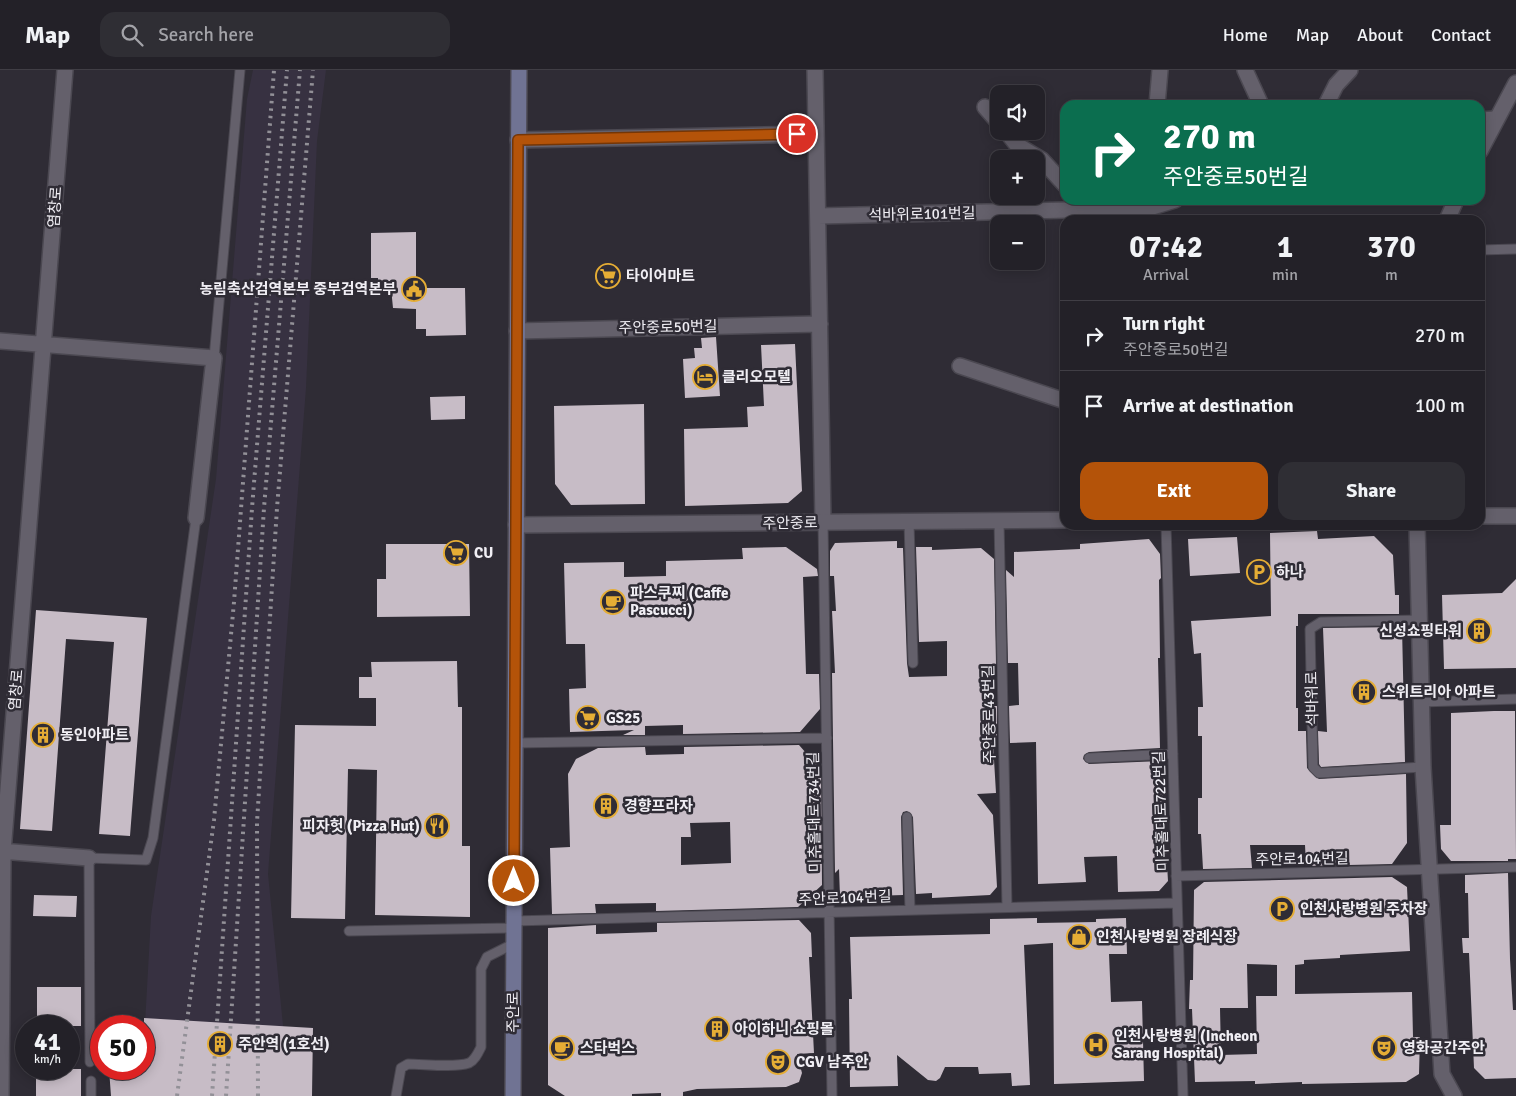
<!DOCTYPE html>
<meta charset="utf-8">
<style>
:root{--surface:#232128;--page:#2f2e34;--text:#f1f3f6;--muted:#a3a3a8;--line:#403e45;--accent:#b45309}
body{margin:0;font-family:Signika,"Noto Sans KR",sans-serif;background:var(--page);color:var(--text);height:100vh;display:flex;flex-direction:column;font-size:19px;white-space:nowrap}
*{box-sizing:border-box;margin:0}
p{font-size:16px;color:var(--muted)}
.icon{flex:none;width:28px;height:28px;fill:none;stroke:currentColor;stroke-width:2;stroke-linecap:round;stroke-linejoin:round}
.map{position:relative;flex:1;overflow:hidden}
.panel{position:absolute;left:1060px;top:145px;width:425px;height:315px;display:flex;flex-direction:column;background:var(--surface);border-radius:15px;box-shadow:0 2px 12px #0003,0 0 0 1px var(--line)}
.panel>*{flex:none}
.guide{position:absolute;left:1060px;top:30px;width:425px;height:105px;border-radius:15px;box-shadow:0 2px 12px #0003,0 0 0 1px var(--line);background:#0b6e4f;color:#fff;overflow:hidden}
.fabs{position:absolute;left:990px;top:15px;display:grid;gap:10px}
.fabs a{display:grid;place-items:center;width:55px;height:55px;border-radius:10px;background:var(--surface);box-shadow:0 2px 12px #0003,0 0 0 1px var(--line);font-size:25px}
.speed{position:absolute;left:15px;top:945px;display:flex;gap:10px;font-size:25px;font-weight:700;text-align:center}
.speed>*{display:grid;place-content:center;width:65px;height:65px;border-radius:50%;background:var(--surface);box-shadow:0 2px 12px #0003,0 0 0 1px var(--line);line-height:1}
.speed small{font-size:12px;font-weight:400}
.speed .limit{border:8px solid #d22;background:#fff;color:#111}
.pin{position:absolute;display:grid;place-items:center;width:42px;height:42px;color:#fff;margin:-21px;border:2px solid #fff;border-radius:50%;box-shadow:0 1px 5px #0007}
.me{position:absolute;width:55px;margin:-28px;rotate:0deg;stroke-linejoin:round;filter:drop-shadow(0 0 4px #0008)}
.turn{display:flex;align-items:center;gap:18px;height:105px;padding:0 20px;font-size:22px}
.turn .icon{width:65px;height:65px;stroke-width:2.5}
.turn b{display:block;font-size:35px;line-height:42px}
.eta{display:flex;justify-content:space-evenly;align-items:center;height:85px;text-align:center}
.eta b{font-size:30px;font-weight:800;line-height:35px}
.action{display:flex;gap:10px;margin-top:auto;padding:10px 20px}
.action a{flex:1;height:58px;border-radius:15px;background:var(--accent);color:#fff;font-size:20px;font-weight:800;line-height:58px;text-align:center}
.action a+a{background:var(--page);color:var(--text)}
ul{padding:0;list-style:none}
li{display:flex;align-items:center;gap:15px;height:70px;padding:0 20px;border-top:1px solid var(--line)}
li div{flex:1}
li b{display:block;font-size:19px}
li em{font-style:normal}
header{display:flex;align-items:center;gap:30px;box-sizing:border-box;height:70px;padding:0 25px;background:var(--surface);border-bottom:1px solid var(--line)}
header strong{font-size:24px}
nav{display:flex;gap:28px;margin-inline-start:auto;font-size:18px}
.search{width:350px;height:45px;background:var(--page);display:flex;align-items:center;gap:12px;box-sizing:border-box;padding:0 18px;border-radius:15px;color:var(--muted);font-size:19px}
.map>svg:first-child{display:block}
</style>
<header>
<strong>Map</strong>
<div class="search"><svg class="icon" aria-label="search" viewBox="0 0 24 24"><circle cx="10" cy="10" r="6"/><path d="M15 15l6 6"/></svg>Search here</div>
<nav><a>Home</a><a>Map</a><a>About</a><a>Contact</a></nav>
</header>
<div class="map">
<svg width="1516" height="1026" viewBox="0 0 1516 1026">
<rect width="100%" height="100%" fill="#2f2c35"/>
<path fill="#373141" d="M 253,0 L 326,0 L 317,71 L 306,318 L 268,804 L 290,1026 L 141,1026 L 151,846 L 216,409 L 247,29 Z"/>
<path fill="#c7bcc6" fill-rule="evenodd" d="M 416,162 L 416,209 L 427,218 L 465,218 L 466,265 L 426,266 L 426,259 L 416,259 L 416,239 L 393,238 L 391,218 L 378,219 L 378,208 L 371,208 L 371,163 Z
M 716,267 L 720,326 L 685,328 L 683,289 L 695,288 L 694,278 L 702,278 L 701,268 Z
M 795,274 L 802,421 L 788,433 L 685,436 L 684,359 L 748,357 L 747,337 L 764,336 L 761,275 Z
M 465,326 L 465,349 L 431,350 L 430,327 Z
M 644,334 L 645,434 L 571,435 L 555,414 L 554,336 Z
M 1317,461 L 1318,469 L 1374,466 L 1393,485 L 1395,525 L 1399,525 L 1399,544 L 1298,544 L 1298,556 L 1296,556 L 1296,638 L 1298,638 L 1298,661 L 1306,661 L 1307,698 L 1319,709 L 1406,704 L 1407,773 L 1392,794 L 1306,796 L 1305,775 L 1250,775 L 1252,798 L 1203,799 L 1201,764 L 1198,764 L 1198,728 L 1202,728 L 1202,666 L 1198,666 L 1198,637 L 1203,637 L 1201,583 L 1194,584 L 1191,551 L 1271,546 L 1270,463 Z
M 1237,467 L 1240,503 L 1190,506 L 1188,469 Z
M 1149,469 L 1160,484 L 1161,508 L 1159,510 L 1160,588 L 1158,588 L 1160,678 L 1089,682 L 1084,685 L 1083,689 L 1089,694 L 1161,691 L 1168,811 L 1159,821 L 1118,822 L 1117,786 L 1084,787 L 1086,812 L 1038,814 L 1036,672 L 1010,673 L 1009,636 L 1019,635 L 1018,593 L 1008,593 L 1006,500 L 1014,507 L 1014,482 L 1080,479 L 1080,474 Z
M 897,471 L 897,478 L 903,478 L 907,593 L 909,607 L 947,606 L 947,571 L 919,572 L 916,477 L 932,477 L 932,480 L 981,478 L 994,489 L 996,594 L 989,594 L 991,636 L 997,636 L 997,673 L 993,673 L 996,723 L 977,724 L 993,745 L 997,817 L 990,825 L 932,828 L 932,823 L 916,824 L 913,747 L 907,741 L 903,742 L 901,747 L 903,825 L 840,827 L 839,799 L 835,803 L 832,603 L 835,603 L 832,541 L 836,541 L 834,506 L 830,506 L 830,481 L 835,473 Z
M 386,474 L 469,474 L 470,546 L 377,547 L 377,509 L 386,509 Z
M 786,477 L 817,499 L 818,506 L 803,507 L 806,604 L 819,604 L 820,639 L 800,662 L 683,664 L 683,655 L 645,656 L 645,665 L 623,665 L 634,660 L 570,662 L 569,619 L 586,618 L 585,574 L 566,574 L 564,493 L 624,492 L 624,507 L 666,506 L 666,491 L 743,489 L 742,478 Z
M 1516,509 L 1516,598 L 1444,599 L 1442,525 L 1502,523 Z
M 36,540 L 147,548 L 130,766 L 99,764 L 114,572 L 66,569 L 52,761 L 20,759 Z
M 1402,557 L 1405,692 L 1321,697 L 1319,694 L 1318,661 L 1327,662 L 1323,558 Z
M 457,591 L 458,637 L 462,637 L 462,776 L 470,776 L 470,847 L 375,845 L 377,700 L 348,699 L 345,849 L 291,848 L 295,655 L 376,656 L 376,628 L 359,628 L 359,607 L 372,607 L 371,592 Z
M 1494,641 L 1515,641 L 1516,789 L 1508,789 L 1508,791 L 1451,791 L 1441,779 L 1440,755 L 1451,755 L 1451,643 Z
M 799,675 L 821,700 L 822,815 L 798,837 L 656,841 L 656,833 L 595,834 L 596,843 L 552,844 L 550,778 L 570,777 L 568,704 L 576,689 L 598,678 L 645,677 L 646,685 L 684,684 L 684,677 ZM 730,752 L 731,793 L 681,795 L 681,767 L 691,767 L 690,753 Z
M 1508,803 L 1510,889 L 1513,940 L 1516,940 L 1516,1008 L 1485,1009 L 1474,998 L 1469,883 L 1463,883 L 1462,868 L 1469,868 L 1468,823 L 1465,823 L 1465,805 Z
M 1392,807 L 1407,817 L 1410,881 L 1340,885 L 1340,888 L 1304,890 L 1304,894 L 1295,895 L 1295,924 L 1412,922 L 1413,967 L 1420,967 L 1419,1004 L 1406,1012 L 1302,1014 L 1302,1012 L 1255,1014 L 1255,1011 L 1195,1012 L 1192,939 L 1189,939 L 1190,910 L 1193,910 L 1194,820 L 1204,812 ZM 1247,894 L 1277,895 L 1277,926 L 1256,926 L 1257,984 L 1221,985 L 1220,938 L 1248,938 Z
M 34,825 L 77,826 L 76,847 L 33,846 Z
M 1037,848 L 1037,853 L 1096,852 L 1096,849 L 1126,848 L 1127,884 L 1109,884 L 1111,932 L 1142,931 L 1144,1011 L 1054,1014 L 1053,873 L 1024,875 L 1030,1015 L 1012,1016 L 1011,1003 L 979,1004 L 978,997 L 945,997 L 940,1008 L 936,1011 L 928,1010 L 897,985 L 898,1016 L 850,1017 L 849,929 L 852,929 L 850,867 L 990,864 L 990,849 Z
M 799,850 L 811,863 L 812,887 L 809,887 L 814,983 L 797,984 L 802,1003 L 799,1012 L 786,1017 L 697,1019 L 683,1022 L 683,1026 L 661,1026 L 661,1023 L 632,1024 L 632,1026 L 565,1026 L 548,1015 L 548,858 L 596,855 L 596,864 L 657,862 L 657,853 Z
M 37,917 L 81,917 L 81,956 L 37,956 Z
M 144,948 L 313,958 L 312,1026 L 111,1026 L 109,999 L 144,999 Z
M 36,999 L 81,999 L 81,1026 L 36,1026 Z"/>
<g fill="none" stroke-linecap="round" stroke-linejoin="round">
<defs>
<path id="service" d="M 1480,180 L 1516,179
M 214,288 L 240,0
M 999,451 L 1007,837
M 823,452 L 832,1026
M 909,452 L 913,593
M 1166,455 L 1183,1026
M 1419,550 L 1321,552 L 1310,559 L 1313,697 L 1319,703 L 1423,697
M 1421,632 L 1516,629
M 515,673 L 827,668
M 1089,688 L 1173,684
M 907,747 L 910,840
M 1176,806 L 1516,797
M 514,851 L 1177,833
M 349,861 L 514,858
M 90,992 L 89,788 L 146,790 L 153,768 L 196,448
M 91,1011 L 91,1026
M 396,1026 L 401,998 L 408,994 C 424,994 454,998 469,993 C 475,990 478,983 481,977 L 481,899 L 487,887 L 513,874"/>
<path id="minor" d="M 815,0 L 823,452
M 1245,0 L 1261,35
M 1157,35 L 1160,0
M 1326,35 L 1336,15 L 1350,0
M 985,37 L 999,53
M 1480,50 L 1496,49
M 1006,61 L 1017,75 L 1042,90 L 1065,115
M 518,70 L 816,64
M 818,146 L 1149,138 L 1175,130
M 517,261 L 820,254
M 0,271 L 214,288 L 196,448
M 960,296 L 1065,331
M 0,781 L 89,788
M 1,1026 L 3,782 L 65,0"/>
<path id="tertiary" d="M 1480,81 L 1516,13
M 1447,150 L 1456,130
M 1480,446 L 1516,446
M 516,455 L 1065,450
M 1417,455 L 1423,697 L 1442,1004 L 1454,1026"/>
<path id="secondary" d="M 513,1026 L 519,0"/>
</defs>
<use href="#service" stroke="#4b4851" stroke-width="11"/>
<use href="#minor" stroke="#4b4851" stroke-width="18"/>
<use href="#tertiary" stroke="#4b4851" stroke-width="18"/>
<use href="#secondary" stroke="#4b4851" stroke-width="18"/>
<use href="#service" stroke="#64606b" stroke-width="9"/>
<use href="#minor" stroke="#64606b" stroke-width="15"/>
<use href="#tertiary" stroke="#64606b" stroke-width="15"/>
<use href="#secondary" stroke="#707393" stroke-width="15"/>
<path stroke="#929097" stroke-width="4" stroke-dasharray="2.5 5" stroke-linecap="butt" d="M 177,1026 L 214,750 L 234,532 L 274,0
M 212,1026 L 252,438 L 287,0
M 226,1026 L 264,438 L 300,0
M 258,1026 L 257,752 L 277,438 L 313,0"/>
</g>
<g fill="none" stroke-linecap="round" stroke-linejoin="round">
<defs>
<path id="route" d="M 514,811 L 518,70 L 797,64"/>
</defs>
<use href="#route" stroke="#753606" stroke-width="12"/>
<use href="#route" stroke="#b45309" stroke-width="9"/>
</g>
<defs>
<symbol id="supermarket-ring" viewBox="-11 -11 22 22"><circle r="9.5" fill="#2f2c35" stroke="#e5ad35" stroke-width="1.5"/><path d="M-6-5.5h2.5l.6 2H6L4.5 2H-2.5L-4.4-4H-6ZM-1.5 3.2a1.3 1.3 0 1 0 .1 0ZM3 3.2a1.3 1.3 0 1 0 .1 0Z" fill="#e5ad35"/></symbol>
<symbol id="civic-ring" viewBox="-11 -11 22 22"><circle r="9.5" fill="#2f2c35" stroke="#e5ad35" stroke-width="1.5"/><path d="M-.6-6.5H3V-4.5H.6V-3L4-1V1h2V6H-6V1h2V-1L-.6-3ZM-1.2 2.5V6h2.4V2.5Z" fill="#e5ad35"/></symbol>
<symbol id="hotel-ring" viewBox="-11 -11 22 22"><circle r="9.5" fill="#2f2c35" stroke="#e5ad35" stroke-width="1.5"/><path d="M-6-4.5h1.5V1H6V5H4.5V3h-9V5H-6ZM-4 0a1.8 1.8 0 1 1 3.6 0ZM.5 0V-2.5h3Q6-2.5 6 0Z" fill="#e5ad35"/></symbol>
<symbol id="parking-ring" viewBox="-11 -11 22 22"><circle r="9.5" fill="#2f2c35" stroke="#e5ad35" stroke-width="1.5"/><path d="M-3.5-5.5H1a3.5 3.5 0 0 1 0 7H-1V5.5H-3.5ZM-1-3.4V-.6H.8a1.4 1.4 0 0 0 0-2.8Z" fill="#e5ad35"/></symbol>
<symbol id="cafe-ring" viewBox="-11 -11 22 22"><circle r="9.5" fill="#2f2c35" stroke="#e5ad35" stroke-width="1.5"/><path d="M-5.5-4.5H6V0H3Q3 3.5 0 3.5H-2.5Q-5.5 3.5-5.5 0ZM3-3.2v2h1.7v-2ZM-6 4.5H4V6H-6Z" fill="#e5ad35"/></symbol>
<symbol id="building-ring" viewBox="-11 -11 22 22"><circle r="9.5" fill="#2f2c35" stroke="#e5ad35" stroke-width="1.5"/><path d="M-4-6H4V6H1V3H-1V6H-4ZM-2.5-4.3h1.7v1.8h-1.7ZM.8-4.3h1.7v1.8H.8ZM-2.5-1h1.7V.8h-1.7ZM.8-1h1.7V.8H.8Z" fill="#e5ad35"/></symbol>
<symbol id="restaurant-ring" viewBox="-11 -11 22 22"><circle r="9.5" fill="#2f2c35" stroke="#e5ad35" stroke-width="1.5"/><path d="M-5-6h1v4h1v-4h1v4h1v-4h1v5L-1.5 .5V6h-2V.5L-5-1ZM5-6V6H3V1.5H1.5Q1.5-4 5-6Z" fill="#e5ad35"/></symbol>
<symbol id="shop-ring" viewBox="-11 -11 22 22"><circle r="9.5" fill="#2f2c35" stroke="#e5ad35" stroke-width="1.5"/><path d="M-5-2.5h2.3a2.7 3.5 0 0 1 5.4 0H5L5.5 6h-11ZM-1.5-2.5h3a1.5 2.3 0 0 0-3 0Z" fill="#e5ad35"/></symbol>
<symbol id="hospital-ring" viewBox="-11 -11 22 22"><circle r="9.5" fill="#2f2c35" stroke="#e5ad35" stroke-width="1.5"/><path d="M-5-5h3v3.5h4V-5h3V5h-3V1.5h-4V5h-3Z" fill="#e5ad35"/></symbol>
<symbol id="theatre-ring" viewBox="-11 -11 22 22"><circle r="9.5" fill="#2f2c35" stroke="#e5ad35" stroke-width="1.5"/><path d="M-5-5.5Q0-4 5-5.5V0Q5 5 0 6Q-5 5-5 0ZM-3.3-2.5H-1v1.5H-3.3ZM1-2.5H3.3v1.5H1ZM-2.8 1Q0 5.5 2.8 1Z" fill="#e5ad35"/></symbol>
</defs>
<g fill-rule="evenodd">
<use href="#supermarket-ring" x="594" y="192" width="28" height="28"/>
<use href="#civic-ring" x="400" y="205" width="28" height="28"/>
<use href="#hotel-ring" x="691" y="293" width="28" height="28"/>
<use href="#supermarket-ring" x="442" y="469" width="28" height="28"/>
<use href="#parking-ring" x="1245" y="488" width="28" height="28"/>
<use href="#cafe-ring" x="599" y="518" width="28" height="28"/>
<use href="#building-ring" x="1465" y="547" width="28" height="28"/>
<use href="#building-ring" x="1350" y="608" width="28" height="28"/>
<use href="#supermarket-ring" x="574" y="634" width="28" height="28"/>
<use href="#building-ring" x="29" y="651" width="28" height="28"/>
<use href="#building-ring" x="592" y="722" width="28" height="28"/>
<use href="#restaurant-ring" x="423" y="742" width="28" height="28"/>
<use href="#parking-ring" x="1268" y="825" width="28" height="28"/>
<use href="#shop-ring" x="1065" y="853" width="28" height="28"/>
<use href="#building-ring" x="703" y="945" width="28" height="28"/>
<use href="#building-ring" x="206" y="960" width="28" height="28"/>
<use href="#hospital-ring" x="1082" y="961" width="28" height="28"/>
<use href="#cafe-ring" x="548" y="964" width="28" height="28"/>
<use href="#theatre-ring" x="1370" y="964" width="28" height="28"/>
<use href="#theatre-ring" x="764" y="978" width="28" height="28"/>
</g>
<g text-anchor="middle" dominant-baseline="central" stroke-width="5" stroke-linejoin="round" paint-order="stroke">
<g font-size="15" fill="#f0eef4" stroke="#2f2c35">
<text transform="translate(55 137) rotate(-86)">염창로</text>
<text transform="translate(922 144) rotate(-1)">석바위로101번길</text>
<text transform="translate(668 257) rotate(-1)">주안중로50번길</text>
<text transform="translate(790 453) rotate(-1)">주안중로</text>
<text transform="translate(16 620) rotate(-85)">염창로</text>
<text transform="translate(1312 629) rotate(-91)">석바위로</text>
<text transform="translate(989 644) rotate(-91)">주안중로43번길</text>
<text transform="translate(1161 741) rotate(-92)">미추홀대로722번길</text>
<text transform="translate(814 742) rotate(-91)">미추홀대로734번길</text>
<text transform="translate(1302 789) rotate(-1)">주안로104번길</text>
<text transform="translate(845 828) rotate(-2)">주안로104번길</text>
<text transform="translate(513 942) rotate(-90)">주안로</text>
</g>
<g font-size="15" font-weight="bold" fill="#f0eef4" stroke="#2f2c35" text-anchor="start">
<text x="626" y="206">타이어마트</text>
<text x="396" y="219" text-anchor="end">농림축산검역본부 중부검역본부</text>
<text x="722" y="307">클리오모텔</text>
<text x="474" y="483">CU</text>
<text x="1276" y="502">하나</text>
<text x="630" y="523">파스쿠찌 (Caffe<tspan x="630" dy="17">Pascucci)</tspan></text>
<text x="1462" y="561" text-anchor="end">신성쇼핑타워</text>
<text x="1382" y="622">스위트리아 아파트</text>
<text x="606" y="648">GS25</text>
<text x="60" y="665">동인아파트</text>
<text x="624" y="736">경향프라자</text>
<text x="420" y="756" text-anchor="end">피자헛 (Pizza Hut)</text>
<text x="1300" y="839">인천사랑병원 주차장</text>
<text x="1096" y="867">인천사랑병원 장례식장</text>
<text x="734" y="959">아이하니 쇼핑몰</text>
<text x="1114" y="966">인천사랑병원 (Incheon<tspan x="1114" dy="17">Sarang Hospital)</tspan></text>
<text x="238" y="974">주안역 (1호선)</text>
<text x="580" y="978">스타벅스</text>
<text x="1402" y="978">영화공간주안</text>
<text x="796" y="992">CGV 남주안</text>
</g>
</g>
</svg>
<div class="fabs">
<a><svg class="icon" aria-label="sound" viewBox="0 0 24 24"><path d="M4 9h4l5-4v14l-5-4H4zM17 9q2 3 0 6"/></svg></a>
<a>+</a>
<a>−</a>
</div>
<div class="speed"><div>41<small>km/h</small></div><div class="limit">50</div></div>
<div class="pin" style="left:797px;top:64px;background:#d93025"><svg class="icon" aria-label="arrive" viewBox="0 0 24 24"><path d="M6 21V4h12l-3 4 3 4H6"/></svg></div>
<svg class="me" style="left:514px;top:811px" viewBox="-20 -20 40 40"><circle r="17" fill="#b45309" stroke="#fff" stroke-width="3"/><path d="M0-11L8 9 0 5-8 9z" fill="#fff"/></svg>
<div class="guide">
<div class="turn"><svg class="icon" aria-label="right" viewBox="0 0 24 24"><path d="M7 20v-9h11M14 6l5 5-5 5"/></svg><div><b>270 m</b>주안중로50번길</div></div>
</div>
<section class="panel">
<div class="eta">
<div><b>07:42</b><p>Arrival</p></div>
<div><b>1</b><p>min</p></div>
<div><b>370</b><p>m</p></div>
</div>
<ul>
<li><svg class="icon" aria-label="right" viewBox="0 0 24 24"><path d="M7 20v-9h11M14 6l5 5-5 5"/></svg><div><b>Turn right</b><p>주안중로50번길</p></div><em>270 m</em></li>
<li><svg class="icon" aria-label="arrive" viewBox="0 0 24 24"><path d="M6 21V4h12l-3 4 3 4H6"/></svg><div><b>Arrive at destination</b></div><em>100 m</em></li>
</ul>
<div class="action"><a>Exit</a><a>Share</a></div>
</section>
</div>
